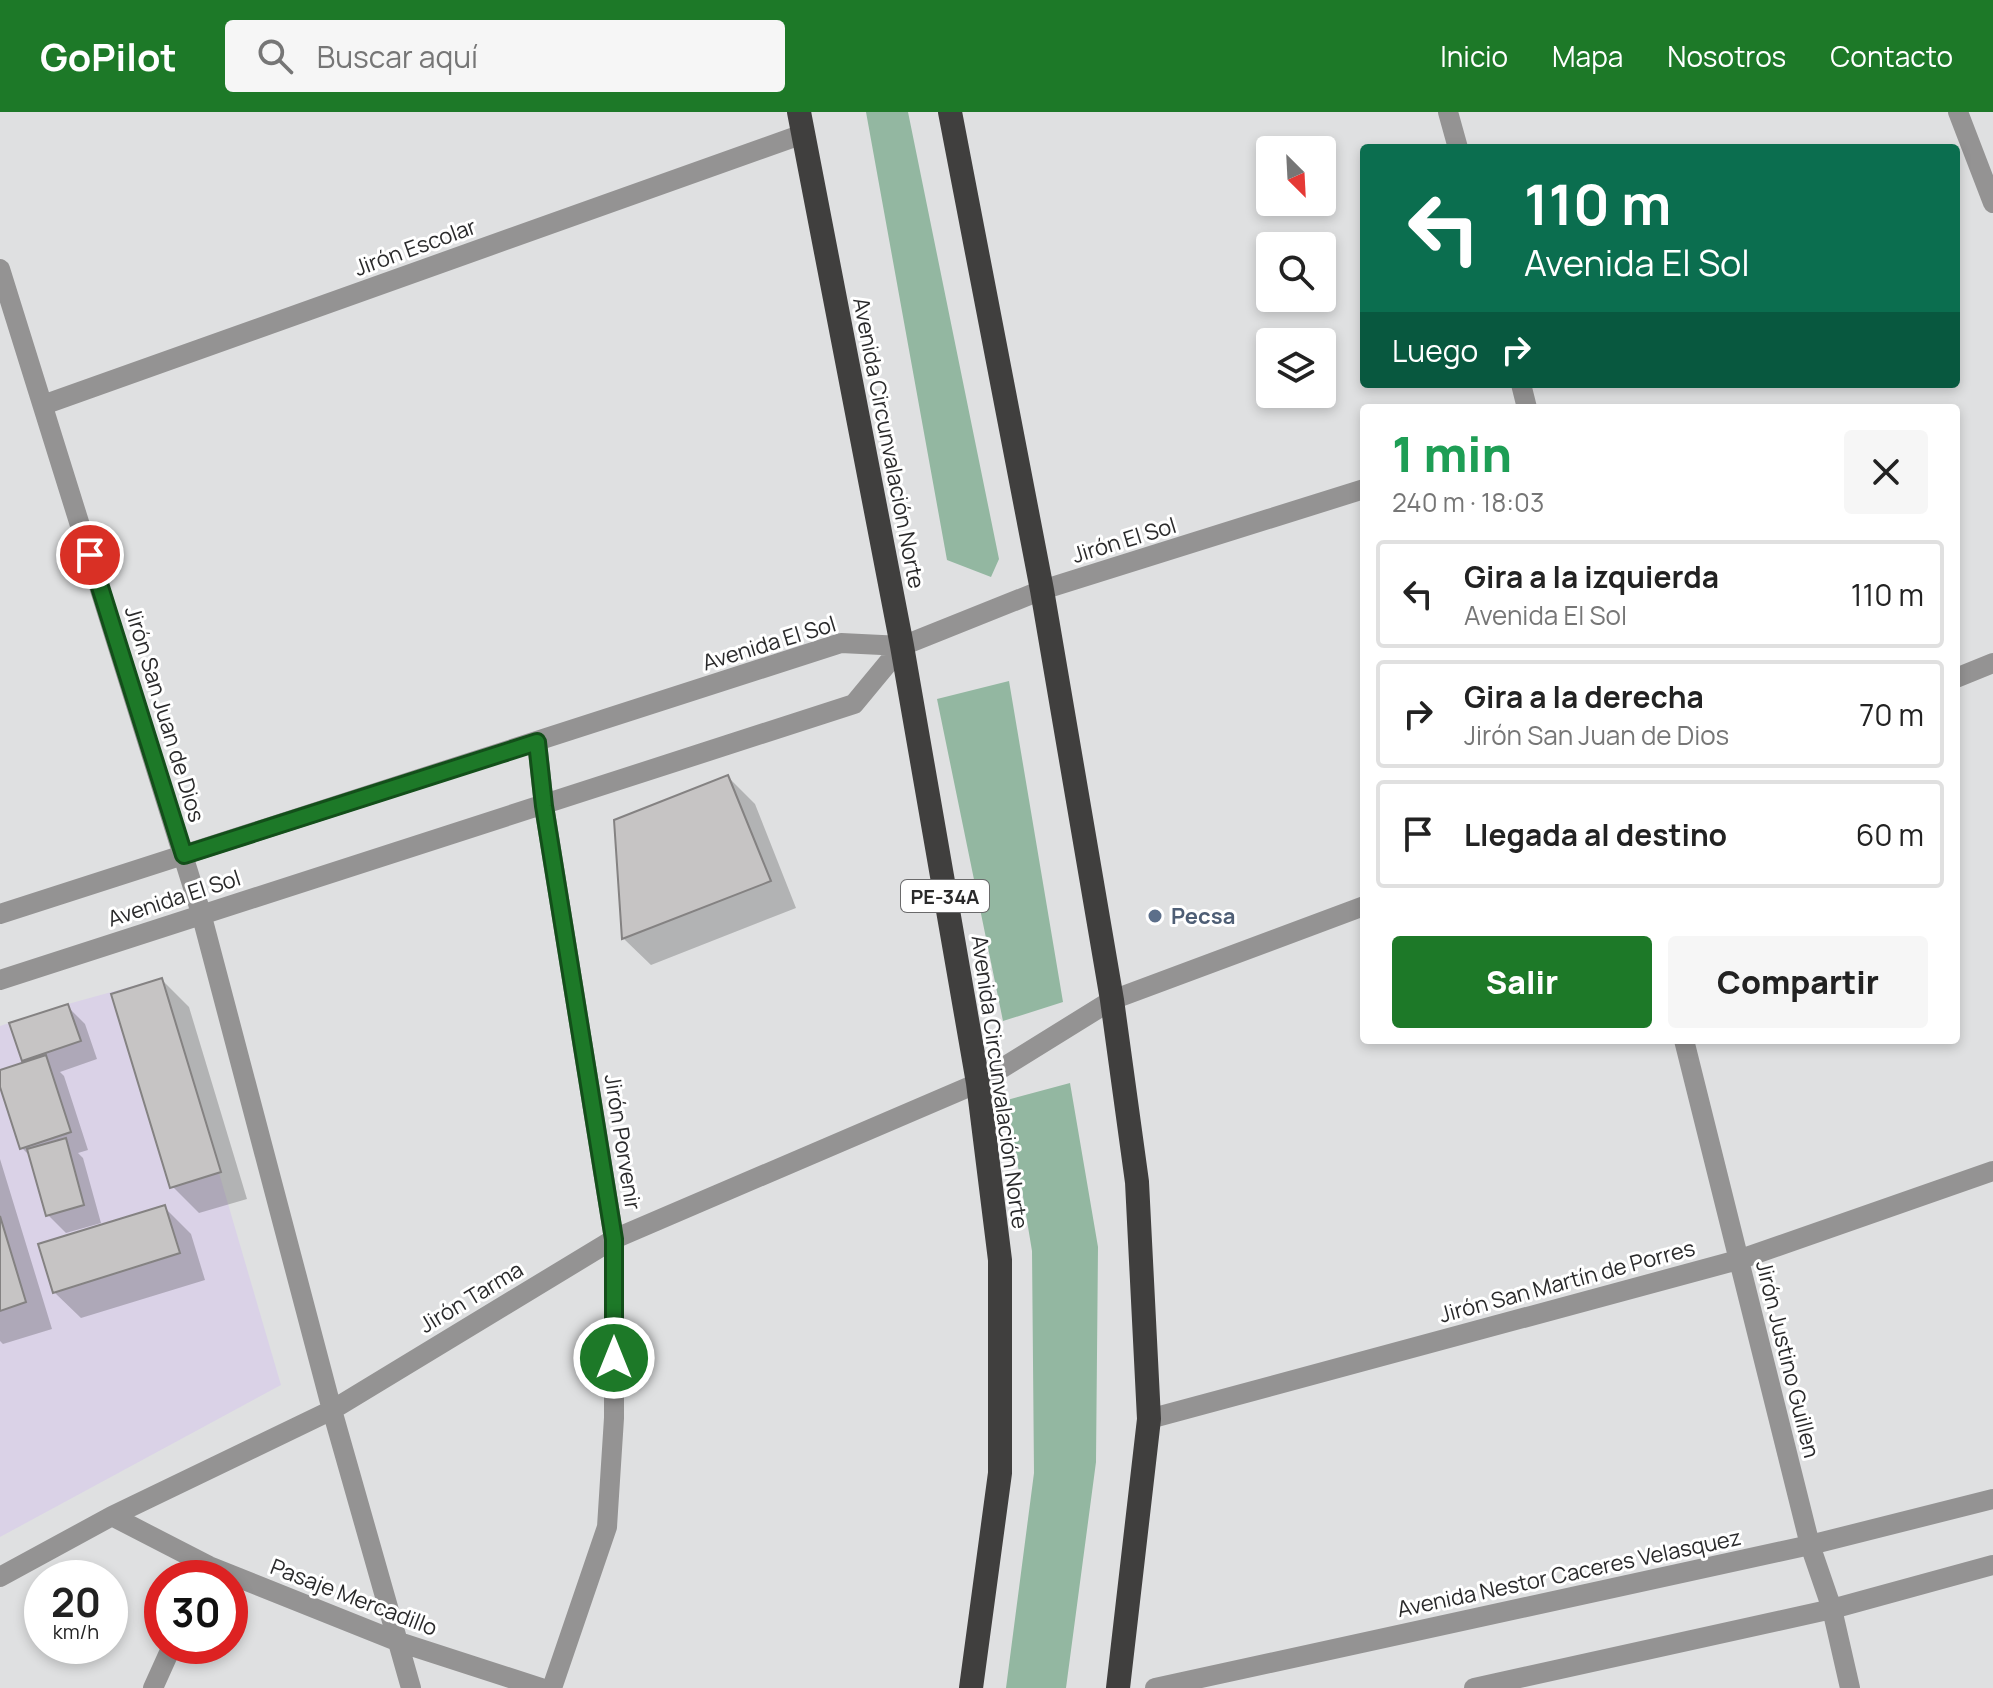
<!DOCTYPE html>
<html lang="es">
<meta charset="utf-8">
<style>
:root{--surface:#fff;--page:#f6f6f6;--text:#222;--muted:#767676;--line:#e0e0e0;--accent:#1d7928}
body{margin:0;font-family:Manrope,sans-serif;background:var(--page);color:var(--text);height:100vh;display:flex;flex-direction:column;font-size:30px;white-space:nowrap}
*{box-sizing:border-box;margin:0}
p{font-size:26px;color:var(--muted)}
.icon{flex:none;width:44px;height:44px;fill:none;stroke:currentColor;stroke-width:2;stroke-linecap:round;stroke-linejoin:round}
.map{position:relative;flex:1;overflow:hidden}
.sheet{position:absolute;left:1360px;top:292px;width:600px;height:640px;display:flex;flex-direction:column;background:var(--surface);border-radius:8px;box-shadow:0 4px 12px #0003}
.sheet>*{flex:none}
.guide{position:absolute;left:1360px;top:32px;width:600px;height:244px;border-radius:8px;box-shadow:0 4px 12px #0003;background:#0b6e4f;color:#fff;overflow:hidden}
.needle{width:52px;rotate:156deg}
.controls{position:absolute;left:1256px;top:24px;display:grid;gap:16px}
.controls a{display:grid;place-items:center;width:80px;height:80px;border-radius:8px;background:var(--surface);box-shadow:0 4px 12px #0003;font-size:40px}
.speed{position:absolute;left:24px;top:1448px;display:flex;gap:16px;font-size:40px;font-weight:700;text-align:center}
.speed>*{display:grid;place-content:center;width:104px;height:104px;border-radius:50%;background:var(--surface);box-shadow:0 4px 12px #0003;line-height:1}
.speed small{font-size:20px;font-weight:400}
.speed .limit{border:12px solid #d22;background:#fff;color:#111}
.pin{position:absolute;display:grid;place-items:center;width:68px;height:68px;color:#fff;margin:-34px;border:4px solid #fff;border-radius:50%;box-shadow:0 2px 8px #0007}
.me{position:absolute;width:88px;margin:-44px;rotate:0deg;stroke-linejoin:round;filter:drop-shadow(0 0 6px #0008)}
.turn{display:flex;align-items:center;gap:28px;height:168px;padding:0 32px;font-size:36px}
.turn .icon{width:104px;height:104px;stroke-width:2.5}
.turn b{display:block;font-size:56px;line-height:68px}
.then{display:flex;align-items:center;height:76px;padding:0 32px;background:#0003;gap:16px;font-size:30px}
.round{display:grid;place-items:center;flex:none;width:84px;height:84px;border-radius:8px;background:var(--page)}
.summary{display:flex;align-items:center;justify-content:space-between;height:136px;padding:0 32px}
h1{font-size:48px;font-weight:800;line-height:60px;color:#1e9e55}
.primary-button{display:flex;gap:16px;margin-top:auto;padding:16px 32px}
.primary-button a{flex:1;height:92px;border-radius:8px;background:var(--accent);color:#fff;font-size:32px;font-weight:800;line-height:92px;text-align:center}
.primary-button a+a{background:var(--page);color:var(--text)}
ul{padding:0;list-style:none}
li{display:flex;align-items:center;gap:24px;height:108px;margin:0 16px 12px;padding:0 16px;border:4px solid var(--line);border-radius:8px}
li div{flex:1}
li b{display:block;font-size:30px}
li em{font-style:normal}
header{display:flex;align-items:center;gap:48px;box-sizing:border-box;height:112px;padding:0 40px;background:var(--accent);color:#fff}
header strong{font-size:38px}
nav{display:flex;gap:44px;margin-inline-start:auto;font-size:28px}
.search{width:560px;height:72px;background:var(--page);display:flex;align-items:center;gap:20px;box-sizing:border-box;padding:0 28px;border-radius:8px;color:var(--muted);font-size:30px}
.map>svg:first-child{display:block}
</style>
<header>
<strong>GoPilot</strong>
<div class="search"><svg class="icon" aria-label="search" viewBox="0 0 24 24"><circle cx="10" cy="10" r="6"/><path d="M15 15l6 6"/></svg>Buscar aquí</div>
<nav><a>Inicio</a><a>Mapa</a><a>Nosotros</a><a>Contacto</a></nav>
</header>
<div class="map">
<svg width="1993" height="1576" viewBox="0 0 1993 1576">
<rect width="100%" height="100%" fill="#dfe0e1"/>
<path fill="#dad2e7" d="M 162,866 L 281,1273 L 0,1425 L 0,914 L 68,892 Z"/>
<path fill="#93b7a1" d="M 866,0 L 908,0 L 999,447 L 991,465 L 947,448 Z
M 1009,569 L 1063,890 L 1003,909 L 937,587 Z
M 1070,971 L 1098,1135 L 1096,1350 L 1066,1576 L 1006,1576 L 1034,1361 L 1032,1139 L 1007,988 Z"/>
<path fill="#0003" d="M 728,665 L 755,692 L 796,796 L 651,853 L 624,827 L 616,709 Z
M 162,868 L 189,895 L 247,1087 L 199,1101 L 172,1074 Z
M 67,894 L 85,912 L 97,947 L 60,960 L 64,964 L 88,1038 L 78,1041 L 83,1046 L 101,1111 L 66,1121 L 48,1103 L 32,1046 L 22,1036 L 0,968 L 0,960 L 27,952 L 23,948 Z
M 0,1047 L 52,1217 L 3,1232 L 0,1229 Z
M 164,1095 L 191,1122 L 205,1168 L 81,1206 L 54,1180 Z"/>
<path fill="#c6c4c4" stroke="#848282" stroke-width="2" d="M 728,663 L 771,769 L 622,827 L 614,708 Z
M 162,866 L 221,1060 L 170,1076 L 111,882 Z
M 68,892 L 81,929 L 22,949 L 9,911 Z
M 46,943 L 71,1020 L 20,1037 L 0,975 L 0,958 Z
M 66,1026 L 84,1093 L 46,1104 L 27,1037 Z
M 165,1093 L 180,1141 L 53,1181 L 38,1132 Z
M 0,1104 L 26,1190 L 0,1199 Z"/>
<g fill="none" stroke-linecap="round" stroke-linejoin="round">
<path stroke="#949393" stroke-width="20" d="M 1448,0 L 1458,36
M 1958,0 L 1993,91
M 0,157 L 201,801 L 332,1298 L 411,1576
M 1521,272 L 1527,296
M 43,293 L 803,22
M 1956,566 L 1993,551
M 537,630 L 544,694 L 614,1127 L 614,1306 L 607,1415 L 552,1576
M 0,802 L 841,531 L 902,534 L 1042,478 L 1364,377
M 0,868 L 854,592 L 902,534
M 1684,928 L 1810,1433 L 1832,1497 L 1850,1576
M 1149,1307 L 1738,1148 L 1993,1059
M 112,1404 L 209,1454 L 399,1530 L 541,1576
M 0,1465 L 112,1404 L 332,1298 L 614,1127 L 978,971 L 1112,888 L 1364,794
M 153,1576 L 172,1534
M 1155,1576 L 1810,1433 L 1993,1387
M 1474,1576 L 1832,1497 L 1993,1453"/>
<path stroke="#403f3e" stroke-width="24" d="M 799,0 L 902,534 L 978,971 L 1000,1148 L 1000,1361 L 971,1576
M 950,0 L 1042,478 L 1112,888 L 1137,1070 L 1149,1307 L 1118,1576"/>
</g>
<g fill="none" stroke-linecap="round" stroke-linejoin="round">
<defs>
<path id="route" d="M 90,443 L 184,743 L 537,630 L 544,694 L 614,1127 L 614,1246"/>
</defs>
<use href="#route" stroke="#134f1a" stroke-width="20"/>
<use href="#route" stroke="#1d7928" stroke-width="14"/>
</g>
<circle fill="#5c6f8a" stroke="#fff" stroke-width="3" cx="1155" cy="804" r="8"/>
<g text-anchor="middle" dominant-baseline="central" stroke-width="6" stroke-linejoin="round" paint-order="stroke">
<rect fill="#fff" stroke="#6a6a6b" stroke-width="2" x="901" y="768" width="88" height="32" rx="6"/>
<g font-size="20" font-weight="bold" fill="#2a2a2b">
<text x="945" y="784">PE-34A</text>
</g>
<g font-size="22" fill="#2a2a2b" stroke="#fff">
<text transform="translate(415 135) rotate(-20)">Jirón Escolar</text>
<text transform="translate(889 331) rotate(79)">Avenida Circunvalación Norte</text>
<text transform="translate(1124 428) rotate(-17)">Jirón El Sol</text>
<text transform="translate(769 531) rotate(-17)">Avenida El Sol</text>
<text transform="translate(165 602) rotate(73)">Jirón San Juan de Dios</text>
<text transform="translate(174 786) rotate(-18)">Avenida El Sol</text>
<text transform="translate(1000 970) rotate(82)">Avenida Circunvalación Norte</text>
<text transform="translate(623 1030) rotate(81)">Jirón Porvenir</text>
<text transform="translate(1567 1169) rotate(-15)">Jirón San Martín de Porres</text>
<text transform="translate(471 1185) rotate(-31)">Jirón Tarma</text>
<text transform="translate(1788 1247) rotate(76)">Jirón Justino Guillen</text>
<text transform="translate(1569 1461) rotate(-12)">Avenida Nestor Caceres Velasquez</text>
<text transform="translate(354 1485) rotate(21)">Pasaje Mercadillo</text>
</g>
<g font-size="22" font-weight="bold" fill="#4e5e75" stroke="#fff" text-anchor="start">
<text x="1171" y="804">Pecsa</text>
</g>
</g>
</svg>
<div class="controls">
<a><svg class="needle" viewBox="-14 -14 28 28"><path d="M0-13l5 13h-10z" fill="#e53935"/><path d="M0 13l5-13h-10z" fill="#767676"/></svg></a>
<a><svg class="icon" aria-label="search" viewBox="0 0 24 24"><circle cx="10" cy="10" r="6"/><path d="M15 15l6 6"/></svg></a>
<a><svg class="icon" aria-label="layers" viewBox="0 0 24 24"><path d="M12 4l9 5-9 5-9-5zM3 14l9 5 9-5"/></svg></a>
</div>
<div class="speed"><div>20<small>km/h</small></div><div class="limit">30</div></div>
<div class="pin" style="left:90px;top:443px;background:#d93025"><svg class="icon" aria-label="arrive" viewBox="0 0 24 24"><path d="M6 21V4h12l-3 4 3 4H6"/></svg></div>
<svg class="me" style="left:614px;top:1246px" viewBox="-20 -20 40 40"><circle r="17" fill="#1d7928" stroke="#fff" stroke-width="3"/><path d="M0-11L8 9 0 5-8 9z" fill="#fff"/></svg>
<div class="guide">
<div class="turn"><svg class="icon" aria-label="left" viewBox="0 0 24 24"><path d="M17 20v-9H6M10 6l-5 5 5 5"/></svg><div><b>110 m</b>Avenida El Sol</div></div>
<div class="then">Luego<svg class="icon" aria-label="right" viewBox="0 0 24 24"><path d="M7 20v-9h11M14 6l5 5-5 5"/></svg></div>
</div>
<section class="sheet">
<div class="summary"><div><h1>1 min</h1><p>240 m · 18:03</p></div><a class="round"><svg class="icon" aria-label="close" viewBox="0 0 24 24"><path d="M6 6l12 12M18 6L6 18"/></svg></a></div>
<ul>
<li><svg class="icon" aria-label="left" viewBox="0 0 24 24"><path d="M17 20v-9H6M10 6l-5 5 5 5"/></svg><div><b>Gira a la izquierda</b><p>Avenida El Sol</p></div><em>110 m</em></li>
<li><svg class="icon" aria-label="right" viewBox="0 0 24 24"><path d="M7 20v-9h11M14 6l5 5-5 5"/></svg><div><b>Gira a la derecha</b><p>Jirón San Juan de Dios</p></div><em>70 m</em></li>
<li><svg class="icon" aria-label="arrive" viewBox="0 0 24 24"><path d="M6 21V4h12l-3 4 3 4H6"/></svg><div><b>Llegada al destino</b></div><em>60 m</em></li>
</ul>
<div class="primary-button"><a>Salir</a><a>Compartir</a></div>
</section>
</div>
